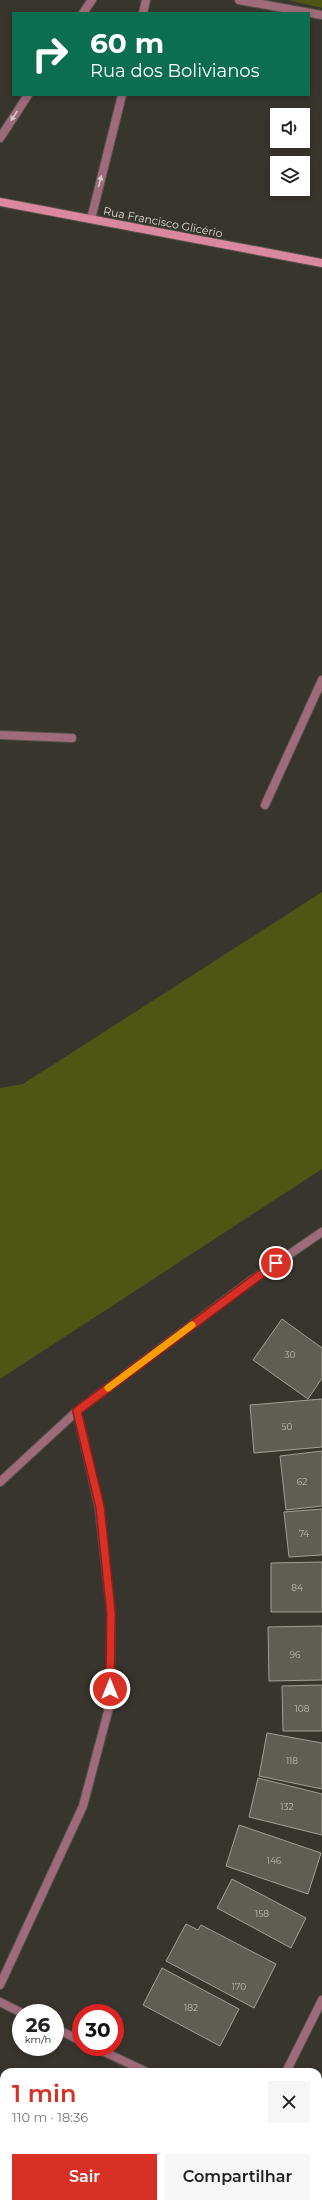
<!DOCTYPE html>
<html lang="pt">
<meta charset="utf-8">
<style>
:root{--surface:#fff;--page:#f6f6f6;--text:#222;--muted:#767676;--accent:#d93025}
body{margin:0;font-family:Montserrat,sans-serif;background:var(--page);color:var(--text);height:100vh;display:flex;flex-direction:column;font-size:15px;white-space:nowrap}
*{box-sizing:border-box;margin:0}
p{font-size:13px;color:var(--muted)}
.icon{flex:none;width:22px;height:22px;fill:none;stroke:currentColor;stroke-width:2;stroke-linecap:round;stroke-linejoin:round}
.map{position:relative;flex:1;overflow:hidden}
.details{position:absolute;left:0px;top:2068px;width:322px;height:140px;display:flex;flex-direction:column;background:var(--surface);border-radius:12px 12px 0 0;box-shadow:0 2px 6px #0003}
.details>*{flex:none}
.guide{position:absolute;left:12px;top:12px;width:298px;height:84px;border-radius:0px;box-shadow:0 2px 6px #0003;background:#0b6e4f;color:#fff;overflow:hidden}
.tools{position:absolute;left:270px;top:108px;display:grid;gap:8px}
.tools a{display:grid;place-items:center;width:40px;height:40px;border-radius:0px;background:var(--surface);box-shadow:0 2px 6px #0003;font-size:20px}
.speed{position:absolute;left:12px;top:2004px;display:flex;gap:8px;font-size:20px;font-weight:700;text-align:center}
.speed>*{display:grid;place-content:center;width:52px;height:52px;border-radius:50%;background:var(--surface);box-shadow:0 2px 6px #0003;line-height:1}
.speed small{font-size:10px;font-weight:400}
.speed .limit{border:6px solid #d22;background:#fff;color:#111}
.pin{position:absolute;display:grid;place-items:center;width:34px;height:34px;color:#fff;margin:-17px;border:2px solid #fff;border-radius:50%;box-shadow:0 1px 4px #0007}
.me{position:absolute;width:44px;margin:-22px;rotate:0deg;stroke-linejoin:round;filter:drop-shadow(0 0 3px #0008)}
.turn{display:flex;align-items:center;gap:14px;height:84px;padding:0 12px;font-size:18px}
.turn .icon{width:52px;height:52px;stroke-width:2.5}
.turn b{display:block;font-size:28px;line-height:34px}
.round{display:grid;place-items:center;flex:none;width:42px;height:42px;border-radius:0px;background:var(--page)}
.overview{display:flex;align-items:center;justify-content:space-between;height:68px;padding:0 12px}
h1{font-size:24px;font-weight:600;line-height:30px;color:var(--accent)}
.button{display:flex;gap:8px;margin-top:auto;padding:8px 12px}
.button a{flex:1;height:46px;border-radius:0px;background:var(--accent);color:#fff;font-size:16px;font-weight:600;line-height:46px;text-align:center}
.button a+a{background:var(--page);color:var(--text)}
.map>svg:first-child{display:block}
</style>
<div class="map">
<svg width="322" height="2208" viewBox="0 0 322 2208">
<rect width="100%" height="100%" fill="#38352e"/>
<path fill="#4f5614" d="M 288,0 L 322,0 L 322,8 Z
M 322,892 L 322,1169 L 0,1379 L 0,1088 L 23,1084 Z"/>
<path fill="#605d55" stroke="#a29f96" d="M 282,1319 L 322,1348 L 322,1378 L 308,1399 L 253,1360 Z
M 322,1399 L 322,1447 L 254,1453 L 250,1405 Z
M 322,1451 L 322,1506 L 286,1510 L 280,1456 Z
M 322,1509 L 322,1555 L 289,1557 L 284,1512 Z
M 322,1562 L 322,1612 L 271,1612 L 271,1563 Z
M 322,1626 L 322,1680 L 269,1681 L 268,1627 Z
M 322,1685 L 322,1731 L 283,1731 L 282,1686 Z
M 267,1733 L 322,1743 L 322,1789 L 259,1776 Z
M 258,1778 L 322,1794 L 322,1835 L 249,1817 Z
M 239,1825 L 321,1853 L 308,1894 L 226,1866 Z
M 232,1879 L 306,1918 L 291,1948 L 217,1908 Z
M 186,1924 L 198,1930 L 201,1925 L 276,1964 L 254,2008 L 166,1961 Z
M 162,1968 L 239,2009 L 220,2046 L 143,2005 Z
M 318,2097 L 322,2099 L 322,2147 L 318,2145 Z
M 318,2152 L 322,2154 L 322,2194 L 318,2192 Z
M 105,2204 L 162,2204 L 160,2208 L 103,2208 Z
M 267,2204 L 291,2204 L 299,2208 L 265,2208 Z"/>
<g fill="none" stroke-linecap="round" stroke-linejoin="round">
<defs>
<path id="street" d="M 239,0 L 322,15
M 83,13 L 92,0
M 143,13 L 146,0
M 0,138 L 28,95
M 91,219 L 122,95
M 0,735 L 72,738
M 265,805 L 322,680
M 0,1482 L 77,1411 L 249,1282 L 322,1232
M 0,1985 L 83,1806 L 110,1704 L 111,1613 L 99,1507 L 77,1411
M 0,2002 L 22,2013
M 55,2028 L 81,2041
M 94,2047 L 147,2072
M 286,2072 L 322,2000
M 223,2208 L 225,2204"/>
<path id="secondary" d="M 0,202 L 322,263"/>
</defs>
<use href="#street" stroke="#56534c" stroke-width="10"/>
<use href="#secondary" stroke="#56534c" stroke-width="10"/>
<use href="#street" stroke="#9f6b7a" stroke-width="8"/>
<use href="#secondary" stroke="#da88a0" stroke-width="8"/>
</g>
<defs><path id="oneway-solid" d="M-6-.8H1V-3.2L6.5 0L1 3.2V.8H-6Z"/></defs>
<g fill="#d3c9c8">
<use href="#oneway-solid" transform="translate(14 116) rotate(124)"/>
<use href="#oneway-solid" transform="translate(100 181) rotate(-76)"/>
</g>
<g fill="none" stroke-linecap="round" stroke-linejoin="round">
<defs>
<path id="route" d="M 110,1689 L 111,1613 L 100,1507 L 77,1411 L 276,1263"/>
</defs>
<use href="#route" stroke="#8d1f18" stroke-width="10"/>
<use href="#route" stroke="#d93025" stroke-width="7"/>
<path stroke="#f59e0b" stroke-width="7" d="M 108,1388 L 192,1325"/>
</g>
<g text-anchor="middle" dominant-baseline="central" stroke-width="4" stroke-linejoin="round" paint-order="stroke">
<g font-size="9" fill="#bdbbb6">
<text x="290" y="1354">30</text>
<text x="287" y="1426">50</text>
<text x="302" y="1481">62</text>
<text x="304" y="1533">74</text>
<text x="297" y="1587">84</text>
<text x="295" y="1654">96</text>
<text x="302" y="1708">108</text>
<text x="292" y="1760">118</text>
<text x="287" y="1806">132</text>
<text x="274" y="1860">146</text>
<text x="262" y="1913">158</text>
<text x="239" y="1986">170</text>
<text x="191" y="2007">182</text>
</g>
<g font-size="11" fill="#dcdad6" stroke="#38352e">
<text transform="translate(163 222) rotate(11)">Rua Francisco Glicério</text>
</g>
</g>
</svg>
<div class="tools">
<a><svg class="icon" aria-label="sound" viewBox="0 0 24 24"><path d="M4 9h4l5-4v14l-5-4H4zM17 9q2 3 0 6"/></svg></a>
<a><svg class="icon" aria-label="layers" viewBox="0 0 24 24"><path d="M12 4l9 5-9 5-9-5zM3 14l9 5 9-5"/></svg></a>
</div>
<div class="speed"><div>26<small>km/h</small></div><div class="limit">30</div></div>
<div class="pin" style="left:276px;top:1263px;background:#d93025"><svg class="icon" aria-label="arrive" viewBox="0 0 24 24"><path d="M6 21V4h12l-3 4 3 4H6"/></svg></div>
<svg class="me" style="left:110px;top:1689px" viewBox="-20 -20 40 40"><circle r="17" fill="#d93025" stroke="#fff" stroke-width="3"/><path d="M0-11L8 9 0 5-8 9z" fill="#fff"/></svg>
<div class="guide">
<div class="turn"><svg class="icon" aria-label="right" viewBox="0 0 24 24"><path d="M7 20v-9h11M14 6l5 5-5 5"/></svg><div><b>60 m</b>Rua dos Bolivianos</div></div>
</div>
<section class="details">
<div class="overview"><div><h1>1 min</h1><p>110 m · 18:36</p></div><a class="round"><svg class="icon" aria-label="close" viewBox="0 0 24 24"><path d="M6 6l12 12M18 6L6 18"/></svg></a></div>
<div class="button"><a>Sair</a><a>Compartilhar</a></div>
</section>
</div>
